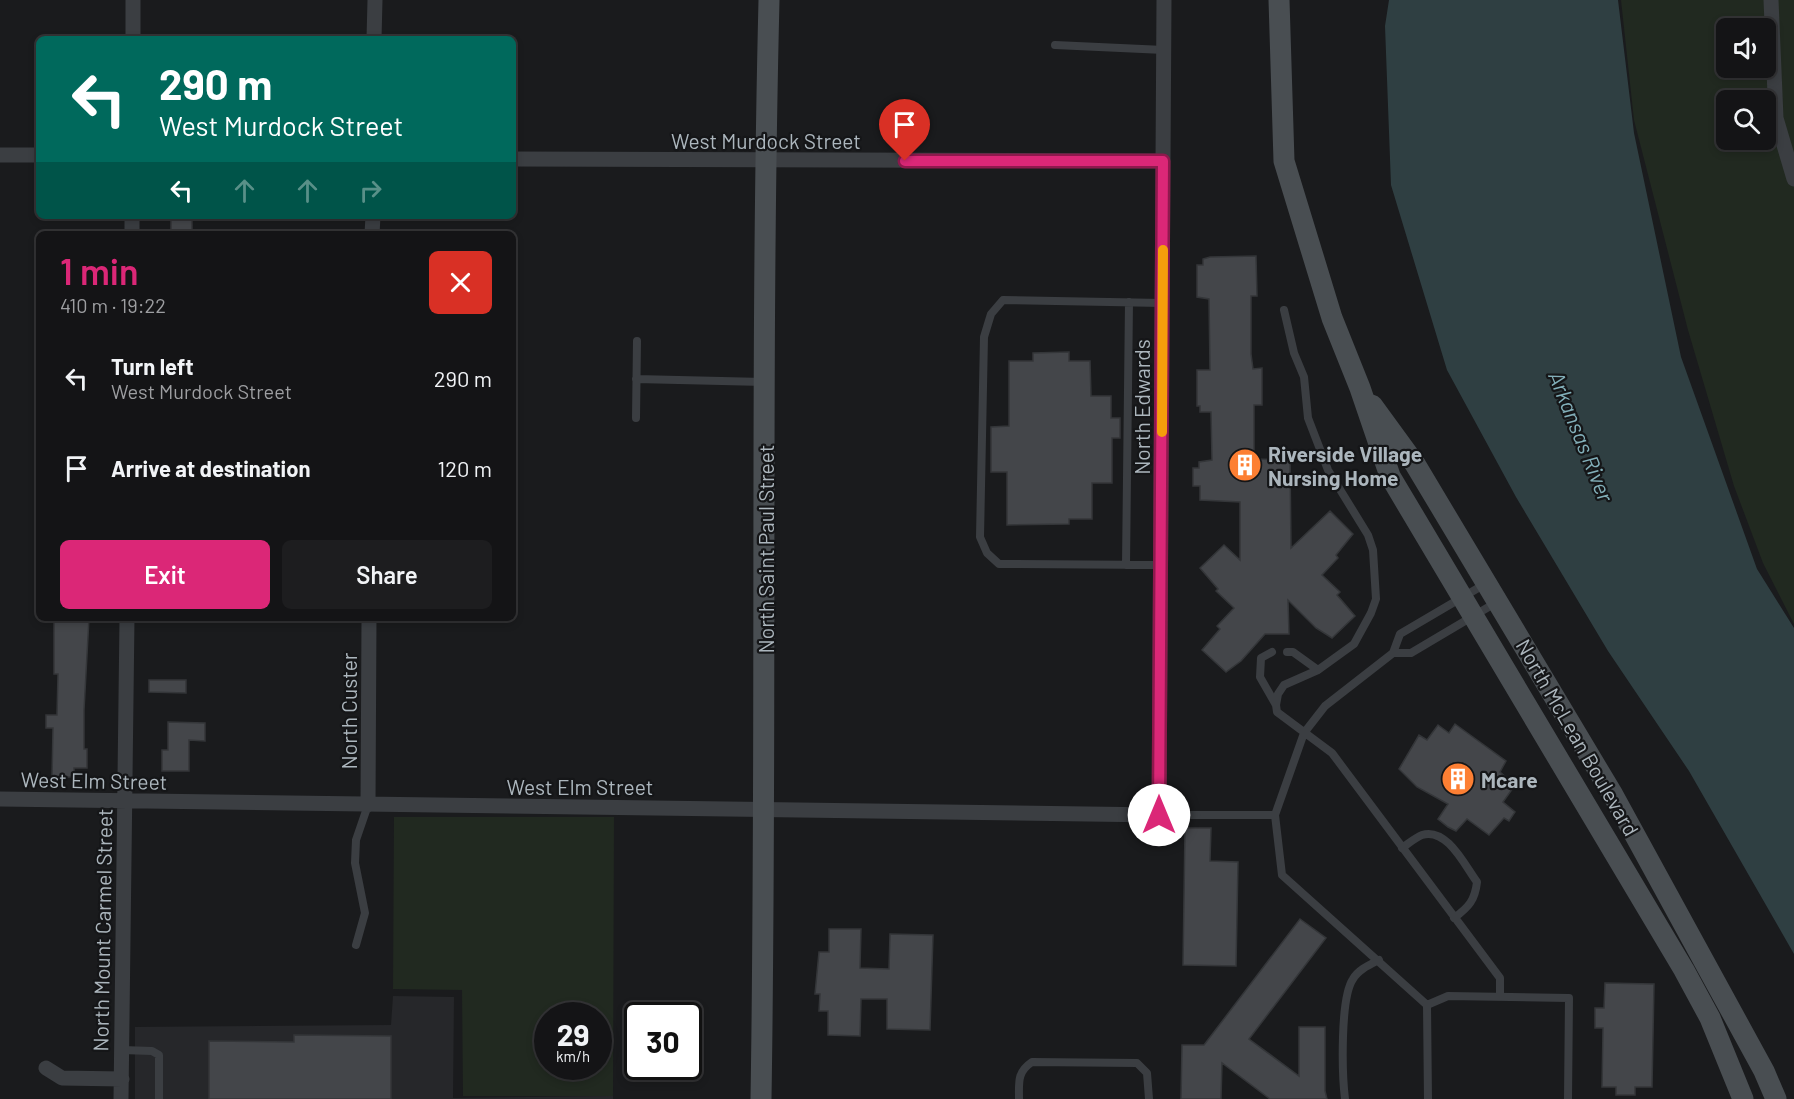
<!DOCTYPE html>
<meta charset="utf-8">
<style>
:root{--surface:#141416;--page:#1d1d1f;--text:#f1f3f6;--muted:#9d9ea1;--line:#333335;--accent:#db2777}
body{margin:0;font-family:Barlow,sans-serif;background:var(--page);color:var(--text);height:100vh;display:flex;flex-direction:column;font-size:22px;white-space:nowrap}
*{box-sizing:border-box;margin:0}
p{font-size:20px;color:var(--muted)}
.icon{flex:none;width:33px;height:33px;fill:none;stroke:currentColor;stroke-width:2;stroke-linecap:round;stroke-linejoin:round}
.map{position:relative;flex:1;overflow:hidden}
.side{position:absolute;left:36px;top:231px;width:480px;height:390px;display:flex;flex-direction:column;background:var(--surface);border-radius:9px;box-shadow:0 3px 9px #0003,0 0 0 2px var(--line)}
.side>*{flex:none}
.top-card{position:absolute;left:36px;top:36px;width:480px;height:183px;border-radius:9px;box-shadow:0 3px 9px #0003,0 0 0 2px var(--line);background:#00695c;color:#fff;overflow:hidden}
.controls{position:absolute;left:1716px;top:18px;display:grid;gap:12px}
.controls a{display:grid;place-items:center;width:60px;height:60px;border-radius:9px;background:var(--surface);box-shadow:0 3px 9px #0003,0 0 0 2px var(--line);font-size:30px}
.speed{position:absolute;left:534px;top:1002px;display:flex;gap:12px;font-size:30px;font-weight:700;text-align:center}
.speed>*{display:grid;place-content:center;width:78px;height:78px;border-radius:50%;background:var(--surface);box-shadow:0 3px 9px #0003,0 0 0 2px var(--line);line-height:1}
.speed small{font-size:15px;font-weight:400}
.speed .limit{border:3px solid #111;border-radius:9px;background:#fff;color:#111}
.pin{position:absolute;display:grid;place-items:center;width:51px;height:51px;color:#fff;margin:-62px -26px;border-radius:50% 50% 50% 0;rotate:-45deg;box-shadow:0 0 6px #0007}
.pin .icon{rotate:45deg}
.me{position:absolute;width:66px;margin:-33px;rotate:0deg;stroke-linejoin:round;filter:drop-shadow(0 0 4px #0008)}
.turn{display:flex;align-items:center;gap:21px;height:126px;padding:0 24px;font-size:27px}
.turn .icon{width:78px;height:78px;stroke-width:2.5}
.turn b{display:block;font-size:42px;line-height:51px}
.lanes{display:flex;align-items:center;height:57px;padding:0 24px;background:#0003;justify-content:center;gap:30px;direction:ltr}
.lanes .off{opacity:.35}
.round{display:grid;place-items:center;flex:none;width:63px;height:63px;border-radius:9px;background:var(--page)}
.headline{display:flex;align-items:center;justify-content:space-between;height:102px;padding:0 24px}
h1{font-size:36px;font-weight:600;line-height:45px;color:var(--accent)}
.primary-button{display:flex;gap:12px;margin-top:auto;padding:12px 24px}
.primary-button a{flex:1;height:69px;border-radius:9px;background:var(--accent);color:#fff;font-size:24px;font-weight:600;line-height:69px;text-align:center}
.primary-button a+a{background:var(--page);color:var(--text)}
ul{padding:0;list-style:none}
li{display:flex;align-items:center;gap:18px;height:90px;padding:0 24px}
li div{flex:1}
li b{display:block;font-size:22px}
li em{font-style:normal}
.map>svg:first-child{display:block}
</style>
<div class="map">
<svg width="1794" height="1099" viewBox="0 0 1794 1099">
<rect width="100%" height="100%" fill="#1a1b1d"/>
<path fill="#26272a" d="M 393,996 L 454,997 L 453,1098 L 613,1096 L 613,1099 L 135,1099 L 135,1027 L 391,1025 Z"/>
<path fill="#212920" fill-rule="evenodd" d="M 1621,0 L 1794,0 L 1794,624 L 1763,563 L 1734,486 L 1688,330 L 1634,120 ZM 1726,28 L 1766,28 L 1766,68 L 1726,68 ZM 1726,100 L 1766,100 L 1766,140 L 1726,140 Z
M 394,817 L 614,817 L 613,1096 L 463,1096 L 462,990 L 393,989 ZM 548,1016 L 598,1016 L 598,1066 L 548,1066 Z"/>
<path fill="#2f3f42" d="M 1389,0 L 1618,0 L 1634,133 L 1681,357 L 1757,569 L 1794,628 L 1794,954 L 1689,771 L 1608,651 L 1516,497 L 1447,370 L 1391,185 L 1385,26 Z"/>
<path fill="#44464a" stroke="#343639" stroke-width="1.5" d="M 171,219 L 192,219 L 192,234 L 171,234 Z
M 1256,256 L 1257,296 L 1251,296 L 1251,354 L 1253,369 L 1262,368 L 1262,405 L 1254,405 L 1254,459 L 1290,460 L 1291,548 L 1330,511 L 1353,534 L 1336,555 L 1338,558 L 1322,575 L 1340,592 L 1337,595 L 1355,616 L 1332,638 L 1316,628 L 1288,600 L 1289,634 L 1265,634 L 1241,661 L 1226,672 L 1202,650 L 1220,629 L 1217,626 L 1234,608 L 1216,591 L 1218,589 L 1200,568 L 1224,545 L 1240,560 L 1240,502 L 1200,500 L 1200,486 L 1193,486 L 1193,468 L 1199,468 L 1199,462 L 1212,460 L 1211,412 L 1200,412 L 1200,406 L 1197,406 L 1197,370 L 1210,370 L 1209,299 L 1197,297 L 1197,265 L 1203,265 L 1203,259 L 1210,257 Z
M 1069,352 L 1069,361 L 1090,361 L 1091,396 L 1111,396 L 1111,418 L 1120,418 L 1120,438 L 1112,438 L 1112,483 L 1092,483 L 1092,519 L 1069,519 L 1069,524 L 1007,525 L 1007,472 L 991,472 L 991,427 L 1009,426 L 1009,361 L 1033,361 L 1033,353 Z
M 54,618 L 89,618 L 84,710 L 84,749 L 87,749 L 87,768 L 74,768 L 74,777 L 52,777 L 53,728 L 46,728 L 46,715 L 57,715 L 58,674 L 54,674 Z
M 149,680 L 186,680 L 186,693 L 149,692 Z
M 168,722 L 205,723 L 205,741 L 189,740 L 189,771 L 162,771 L 162,750 L 168,750 Z
M 1455,724 L 1506,761 L 1500,772 L 1515,785 L 1503,802 L 1515,812 L 1509,821 L 1504,818 L 1489,835 L 1467,819 L 1456,831 L 1448,827 L 1438,819 L 1448,804 L 1417,787 L 1399,769 L 1419,735 L 1427,740 L 1438,725 L 1449,733 Z
M 1185,828 L 1211,828 L 1210,861 L 1238,862 L 1236,966 L 1183,965 Z
M 1300,919 L 1326,938 L 1249,1039 L 1299,1076 L 1299,1027 L 1325,1027 L 1325,1091 L 1327,1099 L 1270,1099 L 1222,1063 L 1221,1099 L 1181,1099 L 1182,1045 L 1204,1045 Z
M 829,929 L 861,929 L 860,968 L 889,969 L 890,934 L 933,935 L 930,1030 L 887,1029 L 887,999 L 861,999 L 860,1036 L 828,1035 L 828,1011 L 819,1011 L 820,994 L 815,994 L 819,952 L 829,952 Z
M 1605,983 L 1654,984 L 1652,1087 L 1635,1087 L 1635,1095 L 1616,1095 L 1616,1087 L 1602,1087 L 1603,1028 L 1595,1028 L 1595,1008 L 1604,1008 Z
M 294,1035 L 391,1036 L 391,1099 L 209,1099 L 209,1041 L 294,1042 Z"/>
<g fill="none" stroke-linecap="round" stroke-linejoin="round">
<path stroke="#3b3e42" stroke-width="8" d="M 1055,45 L 1164,50
M 1284,310 L 1294,353 L 1304,377 L 1308,418 L 1328,470 L 1368,535 L 1373,550 L 1376,599 L 1371,613 L 1354,644 L 1318,670 L 1284,685 L 1278,694 L 1276,705 L 1277,712 L 1332,753 L 1500,978 L 1500,997
M 636,379 L 764,382
M 636,418 L 637,341
M 1126,565 L 1129,302
M 1161,565 L 999,564 L 987,553 L 980,537 L 984,337 L 991,314 L 1003,300 L 1162,303
M 1272,652 L 1261,658 L 1260,677 L 1276,705
M 1287,652 L 1293,652 L 1318,670
M 1393,653 L 1411,653 L 1497,602
M 1159,815 L 1275,815 L 1304,733 L 1325,706 L 1393,653 L 1400,634 L 1485,584
M 1275,815 L 1282,875 L 1427,1005 L 1428,1099
M 1402,848 C 1408,844 1416,837 1422,835 C 1447,827 1465,866 1477,882 C 1475,900 1469,907 1454,918
M 356,945 L 365,913 L 355,863 L 356,840 L 368,805
M 1427,1005 L 1448,996 L 1569,998 L 1568,1099
M 122,1050 L 152,1051 L 159,1055 L 159,1099
M 1019,1099 C 1019,1082 1017,1072 1032,1062 L 1137,1063 L 1147,1073 L 1149,1099
M 1345,1099 C 1342,1074 1340,998 1353,979 C 1358,970 1369,965 1379,960"/>
<path stroke="#3b3e42" stroke-width="15" d="M 1771,0 L 1776,118 L 1794,179
M 133,39 L 133,0
M 374,39 L 375,0
M 0,155 L 39,155
M 513,159 L 1163,161
M 132,234 L 132,216
M 372,234 L 373,216
M 0,799 L 1159,815 L 1164,0
M 368,805 L 369,618
M 46,1068 L 62,1078 L 122,1079
M 121,1099 L 127,618"/>
<path stroke="#494e52" stroke-width="21" d="M 1279,0 L 1284,161 L 1332,318 L 1360,388 L 1390,476 L 1684,970 L 1710,1018 L 1743,1099
M 1372,405 L 1415,464 L 1613,795 L 1764,1071 L 1776,1099
M 761,1099 C 767,733 760,366 769,0"/>
</g>
<g fill="none" stroke-linecap="round" stroke-linejoin="round">
<defs>
<path id="route" d="M 905,161 L 1163,161 L 1159,815"/>
</defs>
<use href="#route" stroke="#8e194d" stroke-width="15"/>
<use href="#route" stroke="#db2777" stroke-width="10"/>
<path stroke="#f59e0b" stroke-width="10" d="M 1162,432 L 1163,250"/>
</g>
<defs>
<symbol id="building-disc" viewBox="-11 -11 22 22"><circle r="9.5" fill="#fd7f33" stroke="#151618"/><path d="M-4-6H4V6H1V3H-1V6H-4ZM-2.5-4.3h1.7v1.8h-1.7ZM.8-4.3h1.7v1.8H.8ZM-2.5-1h1.7V.8h-1.7ZM.8-1h1.7V.8H.8Z" fill="#fff"/></symbol>
</defs>
<g fill-rule="evenodd">
<use href="#building-disc" x="1226" y="446" width="38" height="38"/>
<use href="#building-disc" x="1439" y="760" width="38" height="38"/>
</g>
<g text-anchor="middle" dominant-baseline="central" stroke-width="4.5" stroke-linejoin="round" paint-order="stroke">
<g font-size="21" fill="#acb6bd" stroke="#151618">
<text x="766" y="140">West Murdock Street</text>
<text transform="translate(1141 407) rotate(-90)">North Edwards</text>
<text transform="translate(765 549) rotate(-90)">North Saint Paul Street</text>
<text transform="translate(348 711) rotate(-90)">North Custer</text>
<text transform="translate(1578 737) rotate(60)">North McLean Boulevard</text>
<text transform="translate(94 780) rotate(1)">West Elm Street</text>
<text x="580" y="786">West Elm Street</text>
<text transform="translate(102 930) rotate(-89)">North Mount Carmel Street</text>
</g>
<g font-size="21" font-weight="bold" fill="#acb6bd" stroke="#151618" text-anchor="start">
<text x="1268" y="453">Riverside Village<tspan x="1268" dy="24">Nursing Home</tspan></text>
<text x="1481" y="779">Mcare</text>
</g>
<g font-size="22" font-style="italic" fill="#82afb9" stroke="#151618">
<text transform="translate(1582 436) rotate(68)">Arkansas River</text>
</g>
</g>
</svg>
<div class="controls">
<a><svg class="icon" aria-label="sound" viewBox="0 0 24 24"><path d="M4 9h4l5-4v14l-5-4H4zM17 9q2 3 0 6"/></svg></a>
<a><svg class="icon" aria-label="search" viewBox="0 0 24 24"><circle cx="10" cy="10" r="6"/><path d="M15 15l6 6"/></svg></a>
</div>
<div class="speed"><div>29<small>km/h</small></div><div class="limit">30</div></div>
<div class="pin" style="left:905px;top:161px;background:#d93025"><svg class="icon" aria-label="arrive" viewBox="0 0 24 24"><path d="M6 21V4h12l-3 4 3 4H6"/></svg></div>
<svg class="me" style="left:1159px;top:815px" viewBox="-20 -20 40 40"><circle r="19" fill="#fff"/><path d="M0-13L10 11 0 6-10 11z" fill="#db2777"/></svg>
<div class="top-card">
<div class="turn"><svg class="icon" aria-label="left" viewBox="0 0 24 24"><path d="M17 20v-9H6M10 6l-5 5 5 5"/></svg><div><b>290 m</b>West Murdock Street</div></div>
<div class="lanes"><svg class="icon" aria-label="left" viewBox="0 0 24 24"><path d="M17 20v-9H6M10 6l-5 5 5 5"/></svg><svg class="icon off" aria-label="ahead" viewBox="0 0 24 24"><path d="M12 20V5M6 11l6-6 6 6"/></svg><svg class="icon off" aria-label="ahead" viewBox="0 0 24 24"><path d="M12 20V5M6 11l6-6 6 6"/></svg><svg class="icon off" aria-label="right" viewBox="0 0 24 24"><path d="M7 20v-9h11M14 6l5 5-5 5"/></svg></div>
</div>
<section class="side">
<div class="headline"><div><h1>1 min</h1><p>410 m · 19:22</p></div><a class="round" style="background:#d93025;color:#fff"><svg class="icon" aria-label="close" viewBox="0 0 24 24"><path d="M6 6l12 12M18 6L6 18"/></svg></a></div>
<ul>
<li><svg class="icon" aria-label="left" viewBox="0 0 24 24"><path d="M17 20v-9H6M10 6l-5 5 5 5"/></svg><div><b>Turn left</b><p>West Murdock Street</p></div><em>290 m</em></li>
<li><svg class="icon" aria-label="arrive" viewBox="0 0 24 24"><path d="M6 21V4h12l-3 4 3 4H6"/></svg><div><b>Arrive at destination</b></div><em>120 m</em></li>
</ul>
<div class="primary-button"><a>Exit</a><a>Share</a></div>
</section>
</div>
